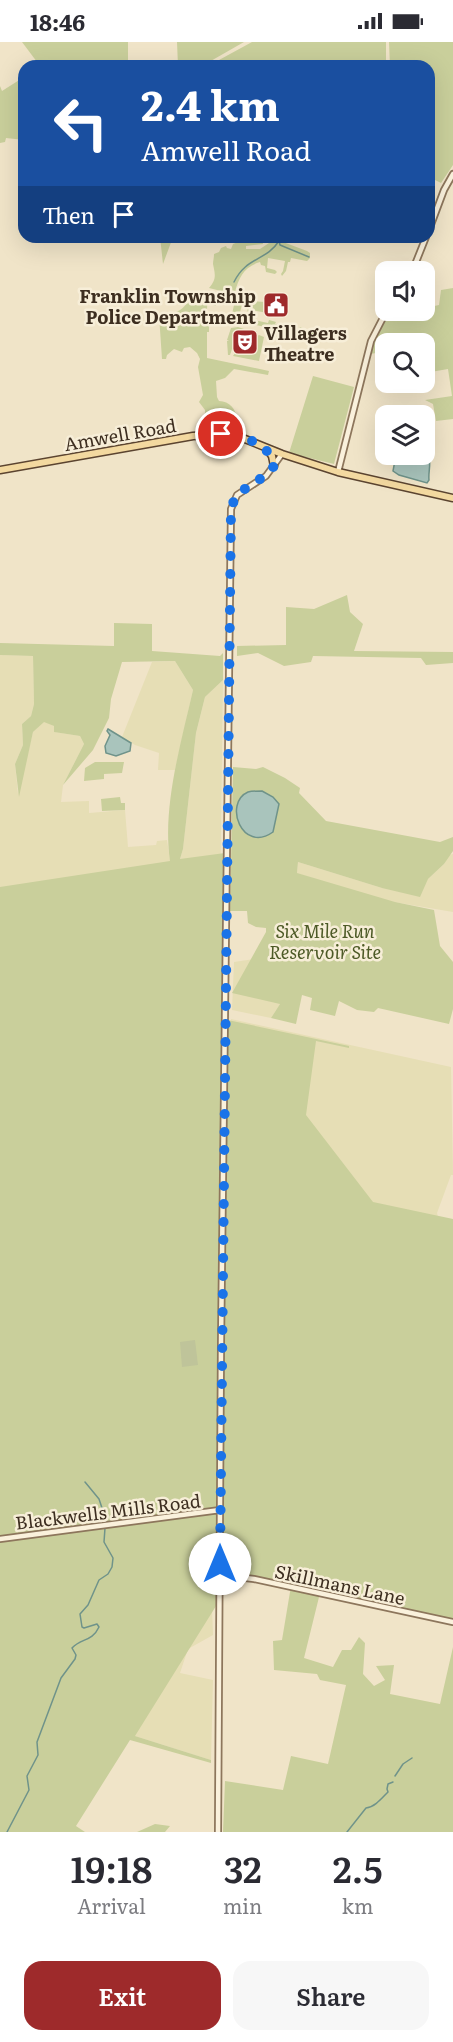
<!DOCTYPE html>
<style>
:root{--surface:#fff;--page:#f7f7f7;--text:#2b2b33;--muted:#7c7c81;--accent:#9e2a2b}
body{margin:0;font-family:Literata,serif;background:var(--page);color:var(--text);height:100vh;display:flex;flex-direction:column;font-size:22px;white-space:nowrap}
*{box-sizing:border-box;margin:0}
p{font-size:20px;color:var(--muted)}
.icon{flex:none;width:33px;height:33px;fill:none;stroke:currentColor;stroke-width:2;stroke-linecap:round;stroke-linejoin:round}
.map{position:relative;height:1790px;overflow:hidden}
.details{display:flex;flex-direction:column;background:var(--surface);flex:1}
.details>*{flex:none}
.top-card{position:absolute;left:18px;top:18px;width:417px;height:183px;border-radius:18px;box-shadow:0 6px 24px #0002;background:#1a4fa0;color:#fff;overflow:hidden}
.buttons{position:absolute;left:375px;top:219px;display:grid;gap:12px}
.buttons a{display:grid;place-items:center;width:60px;height:60px;border-radius:12px;background:var(--surface);box-shadow:0 6px 24px #0002;font-size:30px}
.pin{position:absolute;display:grid;place-items:center;width:51px;height:51px;color:#fff;margin:-26px;border:3px solid #fff;border-radius:50%;box-shadow:0 2px 6px #0007}
.me{position:absolute;width:66px;margin:-33px;rotate:0deg;stroke-linejoin:round;filter:drop-shadow(0 0 4px #0008)}
.turn{display:flex;align-items:center;gap:21px;height:126px;padding:0 24px;font-size:27px}
.turn .icon{width:78px;height:78px;stroke-width:2.5}
.turn b{display:block;font-size:42px;line-height:51px}
.then{display:flex;align-items:center;height:57px;padding:0 24px;background:#0003;gap:12px;font-size:22px}
.eta{display:flex;justify-content:space-evenly;align-items:center;height:102px;text-align:center}
.eta b{font-size:36px;font-weight:600;line-height:42px}
.button{display:flex;gap:12px;margin-top:auto;padding:12px 24px}
.button a{flex:1;height:69px;border-radius:18px;background:var(--accent);color:#fff;font-size:24px;font-weight:600;line-height:69px;text-align:center}
.button a+a{background:var(--page);color:var(--text)}
.status{display:flex;justify-content:space-between;align-items:center;height:42px;padding:0 30px;background:var(--surface);direction:ltr}
.status svg{height:16px;fill:currentColor}
.map>svg:first-child{display:block}
</style>
<div class="status"><b>18:46</b><svg viewBox="0 0 49 12"><path d="M0 12V9h3v3zM5 12V6h3v6zM10 12V3h3v9zM15 12V0h3v12zM26 1h20v11H26zM47 4h2v5h-2z"/></svg></div>
<div class="map">
<svg width="453" height="1790" viewBox="0 0 453 1790">
<rect width="100%" height="100%" fill="#f0e4c8"/>
<path fill="#e6deb5" d="M 0,613 L 33,614 L 34,662 L 31,674 L 22,682 L 23,703 L 15,722 L 18,752 L 33,690 L 44,679 L 54,684 L 55,690 L 80,694 L 84,702 L 63,743 L 61,760 L 89,759 L 89,771 L 125,768 L 128,805 L 156,803 L 157,799 L 167,798 L 172,831 L 176,831 L 183,807 L 196,691 L 205,655 L 223,638 L 216,1163 L 0,1352 Z
M 175,619 L 193,648 L 175,728 L 158,728 L 159,711 L 135,703 L 122,695 L 152,620 Z
M 453,812 L 453,870 L 388,859 L 337,897 L 297,831 L 298,820 L 382,846 L 428,837 L 444,822 L 449,813 Z
M 254,917 L 292,944 L 271,976 L 232,968 L 234,920 Z
M 231,977 L 451,1025 L 453,1133 L 451,1133 L 437,1171 L 453,1237 L 229,1063 Z
M 212,1564 L 213,1593 L 188,1607 L 180,1631 L 213,1638 L 211,1718 L 62,1671 Z"/>
<path fill="#c9cf9b" fill-rule="evenodd" d="M 22,0 L 128,0 L 128,24 L 40,24 Z
M 177,0 L 244,0 L 202,24 L 178,24 Z
M 252,0 L 386,0 L 386,24 L 208,24 Z
M 389,0 L 453,0 L 453,123 L 441,141 L 429,135 L 429,24 L 390,24 Z
M 24,35 L 24,98 L 6,96 L 5,100 L 0,101 L 0,44 L 2,49 Z
M 160,195 L 173,195 L 163,222 Z
M 251,195 L 261,195 L 263,202 L 246,204 L 246,207 L 260,207 L 275,197 L 307,209 L 310,211 L 310,216 L 307,219 L 291,216 L 290,220 L 288,220 L 286,229 L 282,234 L 281,232 L 283,229 L 285,219 L 268,216 L 267,226 L 275,228 L 277,230 L 275,232 L 266,230 L 265,224 L 261,223 L 260,220 C 244,225 239,235 235,250 L 237,253 L 209,246 C 217,237 215,232 213,222 C 213,219 214,216 214,212 L 219,210 L 221,206 L 226,204 L 227,206 L 231,207 L 233,202 Z
M 453,246 L 453,377 L 436,379 L 433,362 L 425,358 L 452,354 L 448,327 L 425,331 L 424,302 L 386,302 L 385,310 L 369,312 L 390,269 L 424,268 L 425,266 L 439,263 L 441,248 Z
M 199,249 L 205,249 L 208,251 L 207,267 L 205,270 L 207,273 L 212,275 L 212,281 L 209,281 L 209,290 L 207,290 L 207,316 L 269,329 L 268,333 L 234,327 L 225,336 L 216,339 L 217,355 L 219,359 C 234,359 241,376 233,387 L 205,389 L 199,379 L 205,374 L 205,368 L 199,360 L 203,353 L 198,325 L 200,317 L 197,311 L 190,305 L 184,306 L 182,310 L 174,307 L 167,313 L 166,317 L 162,317 L 159,273 C 166,271 174,272 180,268 C 188,263 190,253 199,249 Z
M 213,251 L 214,254 L 234,259 L 236,256 L 243,257 L 238,280 L 230,281 L 234,263 L 217,259 L 216,264 L 209,262 Z
M 249,259 L 265,260 L 264,266 L 272,268 L 274,266 L 273,272 L 251,268 L 248,270 L 247,267 Z
M 248,273 L 249,277 L 268,281 L 269,278 L 276,280 L 275,282 L 283,284 L 284,282 L 288,282 L 287,285 L 299,288 L 300,285 L 303,286 L 303,288 L 309,290 L 311,287 L 315,291 L 316,296 L 313,298 L 308,297 L 308,294 L 302,293 L 301,295 L 298,295 L 298,292 L 287,290 L 286,292 L 282,291 L 282,289 L 248,281 L 246,283 L 244,281 L 245,277 Z
M 238,285 L 244,287 L 243,292 L 235,297 L 238,302 L 232,307 L 230,313 L 228,313 L 227,299 L 229,298 L 227,298 L 231,286 Z
M 259,293 L 264,295 L 259,319 L 233,314 L 238,307 L 240,310 L 255,302 L 253,297 Z
M 313,334 L 354,345 L 334,422 L 289,411 Z
M 347,553 L 350,570 L 363,582 L 354,609 L 453,610 L 453,621 L 426,623 L 421,616 L 313,614 L 311,620 L 284,624 L 258,611 L 237,614 L 237,604 L 286,603 L 286,565 L 314,567 Z
M 114,581 L 152,582 L 152,609 L 220,614 L 223,611 L 223,638 L 205,655 L 196,691 L 183,807 L 180,817 L 225,811 L 223,977 L 349,1004 L 349,1006 L 316,999 L 306,1073 L 373,1160 L 453,1177 L 453,1578 L 248,1533 L 217,1528 L 216,1564 L 135,1694 L 211,1718 L 211,1721 L 130,1698 L 76,1784 L 85,1790 L 0,1790 L 0,845 L 170,819 C 162,765 181,701 193,648 L 175,619 L 122,620 L 111,657 L 109,676 L 93,708 L 63,743 L 84,702 L 80,694 L 54,690 L 54,684 L 44,680 L 33,690 L 19,755 L 15,722 L 23,703 L 22,682 L 31,674 L 34,662 L 33,614 L 0,613 L 0,601 L 114,604 Z
M 95,720 L 124,720 L 122,731 L 104,732 L 104,737 L 84,739 L 85,726 Z
M 233,725 L 256,727 L 263,725 L 285,736 L 300,746 L 299,751 L 326,779 L 440,800 L 453,795 L 453,809 L 444,822 L 428,837 L 420,855 L 382,846 L 298,820 L 297,831 L 395,860 L 434,868 L 440,904 L 453,920 L 453,967 L 449,982 L 378,966 L 374,970 L 357,968 L 339,959 L 335,974 L 310,968 L 312,956 L 302,953 L 296,982 L 271,976 L 280,962 L 232,951 L 266,890 L 266,886 L 256,885 L 248,881 L 247,869 L 230,869 ZM 248,750 L 279,762 L 273,790 Z
M 120,755 L 121,761 L 125,761 L 125,768 L 102,769 L 101,757 Z
M 291,1544 L 320,1551 L 304,1616 L 333,1625 L 342,1608 L 351,1608 L 359,1595 L 365,1601 L 363,1632 L 374,1644 L 385,1638 L 376,1624 L 394,1623 L 390,1652 L 440,1662 L 453,1605 L 453,1790 L 223,1790 L 225,1739 L 283,1748 L 291,1714 L 328,1722 L 346,1643 L 320,1638 L 317,1632 L 274,1628 L 273,1599 L 282,1598 Z
M 155,1782 L 170,1784 L 165,1790 L 137,1790 Z"/>
<path fill="#bfc49a" d="M 195,1298 L 198,1323 L 182,1325 L 180,1300 Z"/>
<path fill="#a9c4bc" stroke="#6f938a" stroke-width="1.5" d="M 425,410 L 428,412 C 432,420 428,429 429,438 L 427,441 L 399,433 L 393,429 L 396,413 L 424,412 Z
M 108,687 L 131,701 L 130,709 L 116,714 L 106,711 L 105,704 L 110,693 L 107,689 Z
M 262,749 L 273,755 L 279,762 L 273,790 C 242,812 223,761 248,750 C 252,749 258,749 262,749 Z"/>
<g fill="none" stroke-linecap="round" stroke-linejoin="round">
<path stroke="#6f938a" stroke-width="1.5" d="M 234,240 C 246,215 266,219 279,199 L 280,203 L 309,215
M 85,1440 L 99,1457 L 103,1469
M 105,1476 L 106,1480
M 395,1734 L 403,1722 L 412,1716
M 7,1790 L 29,1748 L 27,1734 L 38,1713 L 37,1700 L 61,1636 L 75,1617 L 76,1613 L 72,1606 C 81,1596 92,1600 99,1585 L 97,1582 L 84,1586 L 82,1585 L 80,1572 L 88,1563 L 99,1538 L 108,1532 L 112,1525 L 113,1516 L 104,1500 L 105,1486
M 347,1790 L 366,1766 C 375,1765 382,1756 388,1750 L 387,1747 L 388,1742 L 393,1740"/>
<defs>
<path id="minor" d="M 429,188 L 444,148 L 453,132
M 412,230 L 426,195
M 338,430 L 371,299 L 387,268
M 0,1497 L 220,1468
M 220,1533 L 254,1537 L 453,1580
M 218,1790 L 221,1302 L 231,467 L 237,453 L 266,434 L 282,412"/>
<path id="major" d="M 266,406 L 272,414 L 274,424
M 0,428 L 193,394 L 221,392 L 245,397 L 282,412 L 338,430 L 453,456"/>
</defs>
<use href="#minor" stroke="#8d765c" stroke-width="8"/>
<use href="#major" stroke="#5b4430" stroke-width="9"/>
<use href="#minor" stroke="#faf1dc" stroke-width="4.5"/>
<use href="#major" stroke="#f3d9a0" stroke-width="6"/>
</g>
<g fill="none" stroke-linecap="round" stroke-linejoin="round">
<path stroke="#1a73e8" stroke-width="10" stroke-dasharray="0 18" d="M 220,1522 L 231,467 C 237,443 259,444 274,424 C 268,398 244,396 221,392"/>
</g>
<defs>
<symbol id="civic-square" viewBox="-11 -11 22 22"><rect x="-9" y="-9" width="18" height="18" rx="4" fill="#9e2a2b" stroke="#f7eed8"/><path d="M-.6-6.5H3V-4.5H.6V-3L4-1V1h2V6H-6V1h2V-1L-.6-3ZM-1.2 2.5V6h2.4V2.5Z" fill="#fff"/></symbol>
<symbol id="theatre-square" viewBox="-11 -11 22 22"><rect x="-9" y="-9" width="18" height="18" rx="4" fill="#9e2a2b" stroke="#f7eed8"/><path d="M-5-5.5Q0-4 5-5.5V0Q5 5 0 6Q-5 5-5 0ZM-3.3-2.5H-1v1.5H-3.3ZM1-2.5H3.3v1.5H1ZM-2.8 1Q0 5.5 2.8 1Z" fill="#fff"/></symbol>
</defs>
<g fill-rule="evenodd">
<use href="#civic-square" x="261" y="248" width="30" height="30"/>
<use href="#theatre-square" x="230" y="285" width="30" height="30"/>
</g>
<g text-anchor="middle" dominant-baseline="central" stroke-width="5" stroke-linejoin="round" paint-order="stroke">
<g font-size="18" font-weight="bold" fill="#3d2e20" stroke="#f7eed8" text-anchor="end">
<text x="256" y="253">Franklin Township<tspan x="256" dy="21">Police Department</tspan></text>
<text x="264" y="290" text-anchor="start">Villagers<tspan x="264" dy="21">Theatre</tspan></text>
</g>
<g font-size="18" fill="#3d2e20" stroke="#f7eed8">
<text transform="translate(120 392) rotate(-10)">Amwell Road</text>
<text transform="translate(108 1469) rotate(-7)">Blackwells Mills Road</text>
<text transform="translate(340 1542) rotate(12)">Skillmans Lane</text>
</g>
<g font-size="18" font-style="italic" fill="#4d5a26" stroke="#f7eed8">
<text x="325" y="888">Six Mile Run<tspan x="325" dy="21">Reservoir Site</tspan></text>
</g>
</g>
</svg>
<div class="buttons">
<a><svg class="icon" aria-label="sound" viewBox="0 0 24 24"><path d="M4 9h4l5-4v14l-5-4H4zM17 9q2 3 0 6"/></svg></a>
<a><svg class="icon" aria-label="search" viewBox="0 0 24 24"><circle cx="10" cy="10" r="6"/><path d="M15 15l6 6"/></svg></a>
<a><svg class="icon" aria-label="layers" viewBox="0 0 24 24"><path d="M12 4l9 5-9 5-9-5zM3 14l9 5 9-5"/></svg></a>
</div>
<div class="pin" style="left:221px;top:392px;background:#d93025"><svg class="icon" aria-label="arrive" viewBox="0 0 24 24"><path d="M6 21V4h12l-3 4 3 4H6"/></svg></div>
<svg class="me" style="left:220px;top:1522px" viewBox="-20 -20 40 40"><circle r="19" fill="#fff"/><path d="M0-13L10 11 0 6-10 11z" fill="#1a73e8"/></svg>
<div class="top-card">
<div class="turn"><svg class="icon" aria-label="left" viewBox="0 0 24 24"><path d="M17 20v-9H6M10 6l-5 5 5 5"/></svg><div><b>2.4 km</b>Amwell Road</div></div>
<div class="then">Then<svg class="icon" aria-label="arrive" viewBox="0 0 24 24"><path d="M6 21V4h12l-3 4 3 4H6"/></svg></div>
</div>
</div>
<section class="details">
<div class="eta">
<div><b>19:18</b><p>Arrival</p></div>
<div><b>32</b><p>min</p></div>
<div><b>2.5</b><p>km</p></div>
</div>
<div class="button"><a>Exit</a><a>Share</a></div>
</section>
